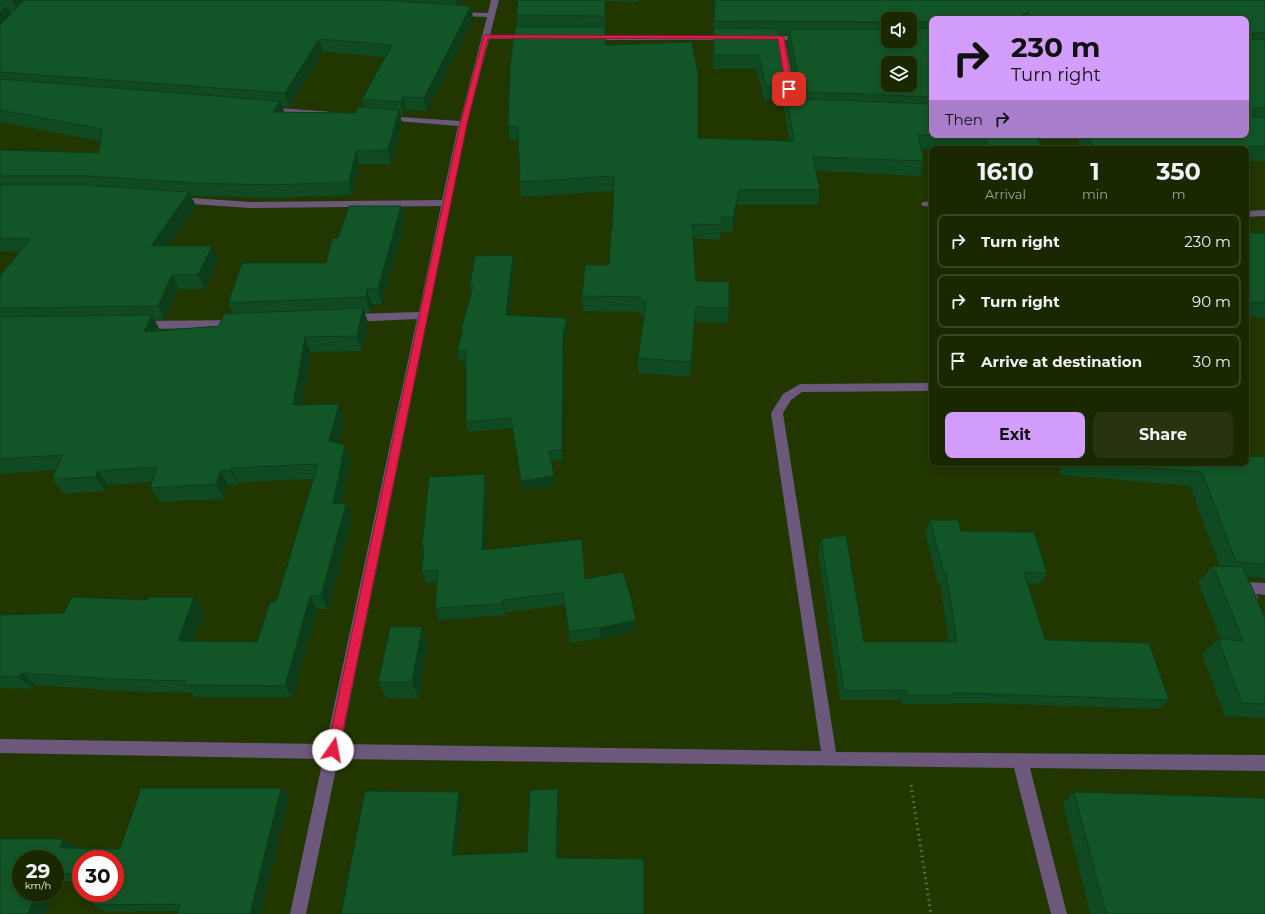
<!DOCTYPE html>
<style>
:root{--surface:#1a2800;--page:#27340f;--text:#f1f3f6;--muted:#9fa699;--line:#384422;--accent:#d29dfd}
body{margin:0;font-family:Montserrat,sans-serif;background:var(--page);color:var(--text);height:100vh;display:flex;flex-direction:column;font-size:15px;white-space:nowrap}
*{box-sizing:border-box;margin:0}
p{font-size:13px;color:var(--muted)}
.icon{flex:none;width:22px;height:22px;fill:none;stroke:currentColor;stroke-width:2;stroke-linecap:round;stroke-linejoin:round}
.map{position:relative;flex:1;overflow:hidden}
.side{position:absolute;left:929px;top:146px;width:320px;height:320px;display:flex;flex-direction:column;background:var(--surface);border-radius:8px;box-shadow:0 2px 10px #0003,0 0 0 1px var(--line)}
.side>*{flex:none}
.hud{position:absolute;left:929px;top:16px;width:320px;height:122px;border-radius:8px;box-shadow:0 2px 10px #0003,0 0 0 1px var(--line);background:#d29dfd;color:#111;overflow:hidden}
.tools{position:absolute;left:881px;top:12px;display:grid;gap:8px}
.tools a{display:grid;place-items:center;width:36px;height:36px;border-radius:8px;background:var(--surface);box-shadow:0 2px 10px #0003,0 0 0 1px var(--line);font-size:20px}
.speed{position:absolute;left:12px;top:850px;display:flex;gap:8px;font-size:20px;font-weight:700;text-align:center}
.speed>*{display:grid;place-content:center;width:52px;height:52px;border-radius:50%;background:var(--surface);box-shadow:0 2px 10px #0003,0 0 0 1px var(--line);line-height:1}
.speed small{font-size:10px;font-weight:400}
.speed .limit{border:6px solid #d22;background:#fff;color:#111}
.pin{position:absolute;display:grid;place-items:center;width:34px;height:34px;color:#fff;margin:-17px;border-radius:8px;box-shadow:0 2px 6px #0006}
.me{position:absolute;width:44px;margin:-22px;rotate:12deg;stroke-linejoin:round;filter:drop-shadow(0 0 3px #0008)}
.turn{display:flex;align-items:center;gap:14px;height:84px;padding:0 16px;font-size:18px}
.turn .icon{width:52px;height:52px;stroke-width:2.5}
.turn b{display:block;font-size:28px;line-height:34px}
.then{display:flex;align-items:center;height:38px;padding:0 16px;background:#0003;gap:8px;font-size:15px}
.eta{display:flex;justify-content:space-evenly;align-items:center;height:68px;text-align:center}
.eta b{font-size:24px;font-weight:700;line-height:28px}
.cta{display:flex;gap:8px;margin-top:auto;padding:8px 16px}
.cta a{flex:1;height:46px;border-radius:8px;background:var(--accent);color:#111;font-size:16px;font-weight:700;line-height:46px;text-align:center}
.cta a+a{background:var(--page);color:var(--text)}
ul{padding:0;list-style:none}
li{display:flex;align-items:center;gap:12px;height:54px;margin:0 8px 6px;padding:0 8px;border:2px solid var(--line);border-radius:8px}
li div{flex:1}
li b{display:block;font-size:15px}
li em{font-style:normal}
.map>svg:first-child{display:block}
</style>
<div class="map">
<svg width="1265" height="914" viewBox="0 0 1265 914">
<rect width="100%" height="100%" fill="#223600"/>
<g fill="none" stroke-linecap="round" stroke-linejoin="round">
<path stroke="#657749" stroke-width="3" stroke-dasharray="1.5 4" stroke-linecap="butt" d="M 911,785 L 931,914"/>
<path fill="#6b587a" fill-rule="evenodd" d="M 491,0 L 499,0 L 490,35 L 531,35 L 535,37 L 531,39 L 489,39 L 467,124 L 341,744 L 821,751 L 771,413 L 783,394 L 800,384 L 932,383 L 932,391 L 802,392 L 791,400 L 783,413 L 836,752 L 1265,755 L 1265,771 L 1030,768 L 1067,914 L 1051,914 L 1014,768 L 338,759 L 306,914 L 290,914 L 323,759 L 0,753 L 0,739 L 326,744 L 417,319 L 351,322 L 347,321 L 346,318 L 347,315 L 351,314 L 419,312 L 441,206 L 250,208 L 178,203 L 173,200 L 178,197 L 250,202 L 442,200 L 458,126 L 385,120 L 381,118 L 385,116 L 460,121 L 487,17 L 456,16 L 452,14 L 456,12 L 488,13 Z
M 586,36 L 729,36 L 733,38 L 729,40 L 586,40 Z
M 762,36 L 803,36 L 807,38 L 803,40 L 785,40 L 797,104 L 796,106 L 790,106 L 789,104 L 778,40 L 762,40 Z
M 264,107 L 333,112 L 337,114 L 333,116 L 267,111 L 263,109 Z
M 932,201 L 932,207 L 923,206 L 921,204 L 923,202 Z
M 1265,210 L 1265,216 L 1246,217 L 1246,211 Z
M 237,320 L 241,321 L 242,324 L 241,327 L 237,328 L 141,329 L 137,328 L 136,325 L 137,322 L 141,321 Z
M 1247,582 L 1265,583 L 1265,595 L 1256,594 L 1258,598 L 1256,602 L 1251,604 L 1246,602 L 1240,588 L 1242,584 Z"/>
</g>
<path fill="#0f4a22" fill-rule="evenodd" d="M 0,0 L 462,0 L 459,5 L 471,6 L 473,19 L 427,111 L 406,110 L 404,115 L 400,115 L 402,123 L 391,164 L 359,164 L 352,195 L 276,198 L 191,196 L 196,206 L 168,246 L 218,260 L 205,289 L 179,289 L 165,319 L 154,320 L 160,330 L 219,326 L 233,314 L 228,303 L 326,263 L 338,238 L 401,206 L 405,221 L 382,304 L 372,304 L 370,313 L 365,313 L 368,323 L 362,351 L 311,352 L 302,405 L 344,419 L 338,444 L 351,460 L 342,504 L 352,518 L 328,609 L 317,609 L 293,697 L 195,697 L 191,693 L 125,691 L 36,685 L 34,689 L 0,688 L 0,615 L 64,613 L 148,600 L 194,597 L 204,611 L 193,641 L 257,642 L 276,602 L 313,479 L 239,482 L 239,485 L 228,485 L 224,499 L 160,502 L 150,488 L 152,482 L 108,485 L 106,491 L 64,494 L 52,479 L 55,470 L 0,474 L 0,276 L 20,252 L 0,251 L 0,150 L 99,153 L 100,141 L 0,122 ZM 323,52 L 385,57 L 362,99 L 364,107 L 355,113 L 284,112 L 282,106 L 289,107 Z
M 518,0 L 638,0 L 638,2 L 605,1 L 606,45 L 698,138 L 789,141 L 783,100 L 764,101 L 757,69 L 713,69 L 714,0 L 1265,0 L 1265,161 L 1246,161 L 1246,149 L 1081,149 L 1075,135 L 1246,135 L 1246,19 L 932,19 L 932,135 L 1037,135 L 1042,149 L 921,149 L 924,161 L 920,176 L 816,171 L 820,190 L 818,205 L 737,205 L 732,233 L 720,232 L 720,240 L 693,238 L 696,281 L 729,308 L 728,323 L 695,322 L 690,377 L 638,373 L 638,358 L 644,316 L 640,316 L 640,312 L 583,311 L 582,296 L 609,265 L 612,231 L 614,191 L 521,197 L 520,182 L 518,140 L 510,141 L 508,126 L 517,27 L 516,15 ZM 888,19 L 910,19 L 888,41 ZM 780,35 L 788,35 L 787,42 L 797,97 L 795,96 L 789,88 Z
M 1246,233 L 1265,233 L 1265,318 L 1246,317 Z
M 514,265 L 509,315 L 568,329 L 564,344 L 563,460 L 551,461 L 555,486 L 523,491 L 512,428 L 468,432 L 466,422 L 466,361 L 459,361 L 457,351 L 462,334 L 461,330 L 471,292 L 470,286 Z
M 1265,457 L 1265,578 L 1247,577 L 1265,618 L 1265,718 L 1225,716 L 1202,654 L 1218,639 L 1221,640 L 1198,582 L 1213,566 L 1220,566 L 1190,486 L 1062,475 L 1059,463 L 1246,463 Z
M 485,474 L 487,487 L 485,549 L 585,579 L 636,631 L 601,639 L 601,638 L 570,643 L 565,605 L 506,612 L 506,615 L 439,620 L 435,608 L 437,582 L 426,583 L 422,572 L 423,551 L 422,546 Z
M 930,520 L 961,531 L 1047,573 L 1040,584 L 1028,583 L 1045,640 L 1169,700 L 1158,709 L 981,703 L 949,703 L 948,704 L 902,704 L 901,700 L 840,700 L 818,550 L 821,539 L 864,642 L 949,642 L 940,584 L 938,584 L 925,531 Z
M 428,643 L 419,698 L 386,698 L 378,682 Z
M 281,788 L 289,797 L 178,911 L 105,912 L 93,905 L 115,859 L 81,859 L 81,881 L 57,881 L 55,887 L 55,859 L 21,859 L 0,839 L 76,847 L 76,848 L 120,849 Z
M 1074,792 L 1265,914 L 1090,914 L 1063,803 Z"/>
<path fill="#0d3c1b" d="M 12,0 L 27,0 L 18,12 Z
M 455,0 L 462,0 L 457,10 Z
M 6,6 L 13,19 L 0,33 L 0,13 Z
M 471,6 L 473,19 L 427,111 L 424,98 Z
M 1028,12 L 1026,19 L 1012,19 Z
M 319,39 L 323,52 L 289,107 L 285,93 Z
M 403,97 L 406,110 L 404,115 L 401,102 Z
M 280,101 L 285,114 L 273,112 Z
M 399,110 L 402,123 L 391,164 L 388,150 Z
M 356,151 L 359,164 L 352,195 L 349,182 Z
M 739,190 L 737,205 L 732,233 L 733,218 Z
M 189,192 L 196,206 L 158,260 L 151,246 Z
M 401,206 L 405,221 L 382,304 L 378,289 Z
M 212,246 L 218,260 L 205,289 L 198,275 Z
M 513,255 L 514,265 L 507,325 L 506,315 Z
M 172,275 L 179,289 L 165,319 L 158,306 Z
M 367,289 L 372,304 L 370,313 L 366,297 Z
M 363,308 L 368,323 L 362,351 L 357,336 Z
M 152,315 L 160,330 L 144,332 Z
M 567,318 L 568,329 L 564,344 L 563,460 L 562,450 L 563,334 Z
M 305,337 L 311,352 L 299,420 L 293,405 Z
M 339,404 L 344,419 L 335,456 L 329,441 Z
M 345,445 L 351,460 L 339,518 L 333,503 Z
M 231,468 L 239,482 L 239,485 L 231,471 Z
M 98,471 L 108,485 L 106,491 L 95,477 Z
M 220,471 L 228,485 L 224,499 L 216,484 Z
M 485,474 L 487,487 L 485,562 L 482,550 Z
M 554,476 L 555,486 L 523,491 L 521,481 Z
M 346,504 L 352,518 L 328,609 L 321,596 Z
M 310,596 L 317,609 L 293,697 L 285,686 Z
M 194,597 L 204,611 L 188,654 L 178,641 Z
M 503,600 L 506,612 L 506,615 L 503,604 Z
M 636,620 L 636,631 L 601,639 L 600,628 Z
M 422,627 L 428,643 L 419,698 L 412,682 Z
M 22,673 L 36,685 L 34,689 L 19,677 Z
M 281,788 L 289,797 L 261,914 L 250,914 Z
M 558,789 L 559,797 L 558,865 L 556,858 Z
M 459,792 L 462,799 L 456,862 L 452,855 Z
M 63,839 L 76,847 L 73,855 L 60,848 Z
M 55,880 L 57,881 L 55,887 Z
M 36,893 L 53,893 L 45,914 L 28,914 Z"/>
<path fill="#125627" stroke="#0d3c1b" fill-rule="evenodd" d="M 24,0 L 384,0 L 471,6 L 424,98 L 403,97 L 401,102 L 362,99 L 392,45 L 319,39 L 285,93 L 0,72 L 0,25 Z
M 518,0 L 605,0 L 605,16 L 516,15 Z
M 715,0 L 1265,0 L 1265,33 L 1254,33 L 1252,34 L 1252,39 L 1265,40 L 1265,108 L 1254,108 L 1253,110 L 1253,117 L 1265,117 L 1265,146 L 1249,146 L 1251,150 L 1246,150 L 1246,149 L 1201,148 L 1202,149 L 1095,149 L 1088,135 L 1246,135 L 1246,19 L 1032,19 L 1028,12 L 1012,19 L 932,19 L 932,22 L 913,22 L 911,28 L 932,29 L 932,97 L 808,92 L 800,87 L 789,29 L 888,29 L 888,41 L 910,41 L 910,19 L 888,19 L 888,22 L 714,21 ZM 888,63 L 910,63 L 910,85 L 888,85 Z
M 0,5 L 6,6 L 0,13 Z
M 515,27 L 605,27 L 605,45 L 692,42 L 698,73 L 698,138 L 794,141 L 785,86 L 766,87 L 759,55 L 714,55 L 714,28 L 778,29 L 789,88 L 795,96 L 806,99 L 932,104 L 932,135 L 1037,135 L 1042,149 L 989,149 L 985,136 L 918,135 L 924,161 L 813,157 L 820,190 L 739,190 L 733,218 L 722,217 L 721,225 L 692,224 L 696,281 L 729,282 L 729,308 L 696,307 L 691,362 L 638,358 L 646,302 L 640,301 L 640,297 L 582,296 L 585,265 L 609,265 L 611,231 L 612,231 L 614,176 L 520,182 L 518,126 L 508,126 L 510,66 Z
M 0,79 L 280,101 L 273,112 L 355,113 L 358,107 L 399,110 L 388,150 L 356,151 L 349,182 L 271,185 L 196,183 L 87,176 L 0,176 L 0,150 L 99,153 L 102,129 L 0,110 Z
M 0,185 L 86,185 L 189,192 L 151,246 L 212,246 L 198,275 L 172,275 L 158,306 L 0,308 L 0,276 L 30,239 L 0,238 Z
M 349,206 L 401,206 L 378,289 L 367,289 L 366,297 L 228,303 L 242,263 L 326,263 L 332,239 L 338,238 Z
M 1246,233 L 1265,233 L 1265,303 L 1246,302 Z
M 513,255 L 506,315 L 567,318 L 563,334 L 562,450 L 549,451 L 554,476 L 521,481 L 511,418 L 466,422 L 466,351 L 457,351 L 463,330 L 461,330 L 473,286 L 470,286 L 475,256 Z
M 363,308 L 357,336 L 305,337 L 293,405 L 339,404 L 329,441 L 345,445 L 333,503 L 346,504 L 321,596 L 310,596 L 285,686 L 184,685 L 186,681 L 112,679 L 22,673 L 19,677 L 0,676 L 0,615 L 64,613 L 72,597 L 148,600 L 149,597 L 194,597 L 178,641 L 257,642 L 270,602 L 276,602 L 318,464 L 231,468 L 231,471 L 220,471 L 216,484 L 150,488 L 157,467 L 98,471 L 95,477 L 52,479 L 62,455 L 0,459 L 0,317 L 152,315 L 144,332 L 219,326 L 224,314 Z
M 1246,456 L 1265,457 L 1265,564 L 1236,562 L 1202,472 L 1095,463 L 1246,463 Z
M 485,474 L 482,550 L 582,539 L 585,579 L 623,572 L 628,589 L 629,589 L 636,620 L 600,628 L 600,627 L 569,632 L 563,593 L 503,600 L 503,604 L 435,608 L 438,570 L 422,572 L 424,546 L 422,546 L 429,477 Z
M 930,520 L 958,520 L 961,531 L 1034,532 L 1047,573 L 1024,572 L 1045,640 L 1149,643 L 1169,700 L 988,694 L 954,693 L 954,695 L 907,695 L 906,690 L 844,691 L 821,539 L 846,535 L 864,642 L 957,642 L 946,573 L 944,573 Z
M 1213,566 L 1243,567 L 1265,618 L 1265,704 L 1242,703 L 1218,639 L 1243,641 Z
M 390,627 L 422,627 L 412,682 L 378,682 Z
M 141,788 L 281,788 L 250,914 L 177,914 L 180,904 L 93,905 L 97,893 L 115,893 L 115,859 L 81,859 L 81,874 L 55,874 L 55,859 L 21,859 L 21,893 L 36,893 L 28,914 L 0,914 L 0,839 L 63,839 L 60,848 L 120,849 Z
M 558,789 L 556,858 L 644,859 L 644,914 L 341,914 L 365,791 L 459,792 L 452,855 L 527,852 L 530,790 Z
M 1074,792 L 1265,798 L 1265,914 L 1106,914 Z"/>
<path fill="#e11d48" stroke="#92132f" d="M 484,35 L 781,36 L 784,38 L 792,89 L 789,91 L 786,89 L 778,39 L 488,38 L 467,124 L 339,750 L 337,754 L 333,756 L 329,754 L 327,750 L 460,124 Z"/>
</svg>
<div class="tools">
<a><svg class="icon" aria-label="sound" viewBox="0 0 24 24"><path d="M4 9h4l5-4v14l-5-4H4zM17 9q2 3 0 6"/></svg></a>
<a><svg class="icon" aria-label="layers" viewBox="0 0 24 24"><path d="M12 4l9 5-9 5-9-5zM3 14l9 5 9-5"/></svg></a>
</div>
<div class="speed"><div>29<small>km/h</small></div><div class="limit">30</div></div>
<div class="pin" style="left:789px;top:89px;background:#d93025"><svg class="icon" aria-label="arrive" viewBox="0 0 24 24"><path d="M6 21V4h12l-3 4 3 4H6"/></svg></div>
<svg class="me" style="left:333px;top:750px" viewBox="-20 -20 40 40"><circle r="19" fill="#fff"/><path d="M0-13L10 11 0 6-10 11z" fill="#e11d48"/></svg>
<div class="hud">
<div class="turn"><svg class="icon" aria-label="right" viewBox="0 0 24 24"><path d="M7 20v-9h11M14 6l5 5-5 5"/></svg><div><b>230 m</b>Turn right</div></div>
<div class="then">Then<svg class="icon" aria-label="right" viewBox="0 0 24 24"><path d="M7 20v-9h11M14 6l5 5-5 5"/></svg></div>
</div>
<section class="side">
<div class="eta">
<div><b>16:10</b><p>Arrival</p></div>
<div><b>1</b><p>min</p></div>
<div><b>350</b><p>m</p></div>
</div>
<ul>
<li><svg class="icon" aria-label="right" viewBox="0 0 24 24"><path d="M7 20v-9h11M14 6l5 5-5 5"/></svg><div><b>Turn right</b></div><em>230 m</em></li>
<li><svg class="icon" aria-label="right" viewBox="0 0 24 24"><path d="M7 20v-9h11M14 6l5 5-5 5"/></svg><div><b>Turn right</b></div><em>90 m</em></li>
<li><svg class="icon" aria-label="arrive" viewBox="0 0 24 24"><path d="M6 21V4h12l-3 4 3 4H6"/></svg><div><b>Arrive at destination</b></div><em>30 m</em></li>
</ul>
<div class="cta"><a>Exit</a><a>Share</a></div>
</section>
</div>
